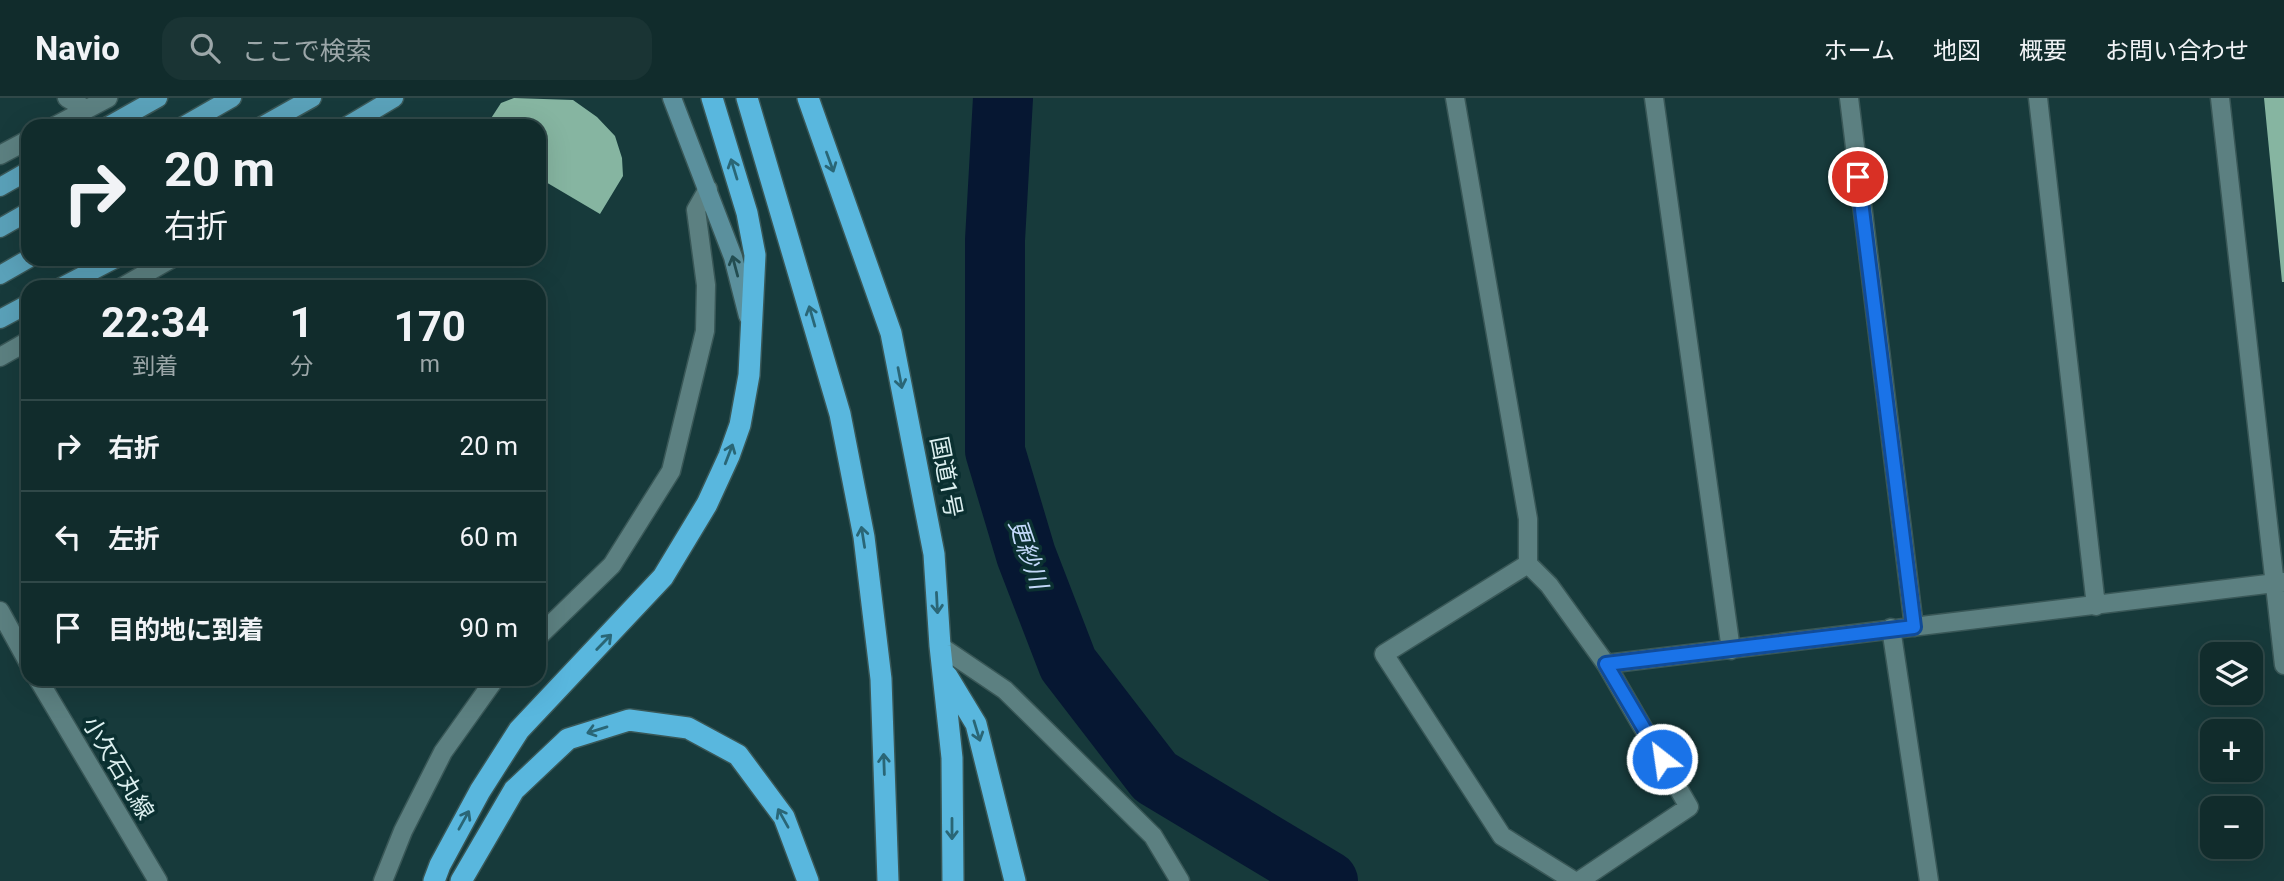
<!DOCTYPE html>
<html lang="ja">
<meta charset="utf-8">
<style>
:root{--surface:#112c2c;--page:#1a3434;--text:#f1f3f6;--muted:#9ca7a9;--line:#304848}
body{margin:0;font-family:Roboto,"Noto Sans JP",sans-serif;background:var(--page);color:var(--text);height:100vh;display:flex;flex-direction:column;font-size:26px;white-space:nowrap}
*{box-sizing:border-box;margin:0}
p{font-size:23px;color:var(--muted)}
.icon{flex:none;width:38px;height:38px;fill:none;stroke:currentColor;stroke-width:2;stroke-linecap:round;stroke-linejoin:round}
.map{position:relative;flex:1;overflow:hidden}
.side{position:absolute;left:21px;top:182px;width:525px;height:406px;display:flex;flex-direction:column;background:var(--surface);border-radius:21px;box-shadow:0 7px 28px #0002,0 0 0 2px var(--line)}
.side>*{flex:none}
.hud{position:absolute;left:21px;top:21px;width:525px;height:147px;border-radius:21px;box-shadow:0 7px 28px #0002,0 0 0 2px var(--line);background:#112c2c;color:var(--text);overflow:hidden}
.buttons{position:absolute;left:2200px;top:544px;display:grid;gap:14px}
.buttons a{display:grid;place-items:center;width:63px;height:63px;border-radius:14px;background:var(--surface);box-shadow:0 7px 28px #0002,0 0 0 2px var(--line);font-size:35px}
.pin{position:absolute;display:grid;place-items:center;width:60px;height:60px;color:#fff;margin:-30px;border:4px solid #fff;border-radius:50%;box-shadow:0 2px 7px #0007}
.me{position:absolute;width:77px;margin:-38px;rotate:330deg;stroke-linejoin:round;filter:drop-shadow(0 0 5px #0008)}
.turn{display:flex;align-items:center;gap:24px;height:147px;padding:0 28px;font-size:32px}
.turn .icon{width:91px;height:91px;stroke-width:2.5}
.turn b{display:block;font-size:49px;line-height:60px}
.eta{display:flex;justify-content:space-evenly;align-items:center;height:119px;text-align:center}
.eta b{font-size:42px;font-weight:700;line-height:49px}
ul{padding:0;list-style:none}
li{display:flex;align-items:center;gap:21px;height:91px;padding:0 28px;border-top:2px solid var(--line)}
li div{flex:1}
li b{display:block;font-size:26px}
li em{font-style:normal}
header{display:flex;align-items:center;gap:42px;box-sizing:border-box;height:98px;padding:0 35px;background:var(--surface);border-bottom:2px solid var(--line)}
header strong{font-size:33px}
nav{display:flex;gap:38px;margin-inline-start:auto;font-size:24px}
.search{width:490px;height:63px;background:var(--page);display:flex;align-items:center;gap:18px;box-sizing:border-box;padding:0 24px;border-radius:21px;color:var(--muted);font-size:26px}
.map>svg:first-child{display:block}
</style>
<header>
<strong>Navio</strong>
<div class="search"><svg class="icon" aria-label="search" viewBox="0 0 24 24"><circle cx="10" cy="10" r="6"/><path d="M15 15l6 6"/></svg>ここで検索</div>
<nav><a>ホーム</a><a>地図</a><a>概要</a><a>お問い合わせ</a></nav>
</header>
<div class="map">
<svg width="2284" height="783" viewBox="0 0 2284 783">
<rect width="100%" height="100%" fill="#173a3b"/>
<g fill="none" stroke-linecap="round" stroke-linejoin="round">
<path stroke="#061732" stroke-width="60" d="M 1003,0 L 995,142 L 995,353 L 1026,457 L 1068,566 L 1155,679 L 1328,783"/>
</g>
<path fill="#86b5a1" d="M 514,0 L 573,2 L 597,19 L 615,38 L 622,60 L 623,78 L 600,116 L 539,80 L 539,28 L 486,28 L 501,5 Z
M 2264,0 L 2284,0 L 2284,184 L 2282,184 Z"/>
<g fill="none" stroke-linecap="round" stroke-linejoin="round">
<defs>
<path id="street" d="M 67,0 L 86,11
M 1455,0 L 1528,421 L 1528,466 L 1549,487 L 1606,566 L 2284,484
M 1654,0 L 1731,552
M 1849,0 L 1914,529
M 2038,0 L 2096,508
M 2220,0 L 2284,567
M 55,28 L 108,0
M 0,57 L 28,42
M 122,189 L 171,161
M 0,259 L 28,243
M 1528,466 L 1384,556 L 1502,738 L 1574,783
M 0,513 L 28,564
M 1891,530 L 1929,783
M 539,538 L 612,467 L 671,373 L 705,233 L 706,187 L 696,112 L 708,91
M 940,548 L 1005,592 L 1153,738 L 1180,783
M 38,581 L 158,783
M 383,783 L 403,733 L 443,654 L 495,581
M 1579,783 L 1689,709 L 1606,566"/>
<path id="secondary" d="M 672,0 L 733,159 L 748,218"/>
<path id="primary" d="M 108,28 L 158,0
M 183,28 L 232,0
M 262,28 L 312,0
M 347,28 L 394,0
M 0,89 L 28,73
M 0,130 L 28,114
M 0,177 L 28,161
M 61,189 L 115,161
M 0,221 L 28,206"/>
<path id="highway" d="M 747,0 L 840,316 L 864,439 L 881,581 L 888,783
M 808,0 L 891,235 L 934,456 L 940,548 L 952,660 L 953,783
M 947,578 L 976,626 L 1015,783
M 434,783 L 440,767 L 480,693 L 519,632 L 663,479 L 707,406 L 729,358 L 740,327 L 749,277 L 755,157 L 747,115 L 712,0
M 461,783 L 514,692 L 568,641 L 629,622 L 688,630 L 738,657 L 784,719 L 808,783"/>
</defs>
<use href="#street" stroke="#395757" stroke-width="21"/>
<use href="#secondary" stroke="#395757" stroke-width="21"/>
<use href="#primary" stroke="#395757" stroke-width="21"/>
<use href="#highway" stroke="#395757" stroke-width="24"/>
<use href="#street" stroke="#5c8081" stroke-width="18"/>
<use href="#secondary" stroke="#5b909d" stroke-width="18"/>
<use href="#primary" stroke="#5aa1b9" stroke-width="18"/>
<use href="#highway" stroke="#59b7de" stroke-width="21"/>
</g>
<defs><path id="oneway-shaft" d="M-6 0H5M1.5-3L5.5 0L1.5 3" fill="none" stroke-width="1.6" stroke-linecap="round" stroke-linejoin="round" transform="scale(1.75)"/></defs>
<g stroke="#2a6676">
<use href="#oneway-shaft" transform="translate(830 64) rotate(70)"/>
<use href="#oneway-shaft" transform="translate(734 71) rotate(-107)"/>
<use href="#oneway-shaft" transform="translate(812 218) rotate(-106)"/>
<use href="#oneway-shaft" transform="translate(900 280) rotate(79)"/>
<use href="#oneway-shaft" transform="translate(729 356) rotate(-69)"/>
<use href="#oneway-shaft" transform="translate(863 439) rotate(-99)"/>
<use href="#oneway-shaft" transform="translate(937 505) rotate(87)"/>
<use href="#oneway-shaft" transform="translate(604 544) rotate(-46)"/>
<use href="#oneway-shaft" transform="translate(597 632) rotate(163)"/>
<use href="#oneway-shaft" transform="translate(977 633) rotate(73)"/>
<use href="#oneway-shaft" transform="translate(884 666) rotate(-92)"/>
<use href="#oneway-shaft" transform="translate(783 720) rotate(-119)"/>
<use href="#oneway-shaft" transform="translate(464 722) rotate(-61)"/>
<use href="#oneway-shaft" transform="translate(952 731) rotate(90)"/>
</g>
<use stroke="#234d51" href="#oneway-shaft" transform="translate(735 168) rotate(-105)"/>
<g fill="none" stroke-linecap="round" stroke-linejoin="round">
<defs>
<path id="route" d="M 1662,661 L 1606,566 L 1914,529 L 1858,79"/>
</defs>
<use href="#route" stroke="#114b97" stroke-width="18"/>
<use href="#route" stroke="#1a73e8" stroke-width="12"/>
</g>
<g text-anchor="middle" dominant-baseline="central" stroke-width="7" stroke-linejoin="round" paint-order="stroke">
<g font-size="23" fill="#dcefef" stroke="#0b3031">
<text transform="translate(946 379) rotate(79)">国道1号</text>
<text transform="translate(118 670) rotate(59)">小欠石丸線</text>
</g>
<g font-size="24" font-style="italic" fill="#c3d9fa" stroke="#0b3031">
<text transform="translate(1028 456) rotate(71)">更紗川</text>
</g>
</g>
</svg>
<div class="buttons">
<a><svg class="icon" aria-label="layers" viewBox="0 0 24 24"><path d="M12 4l9 5-9 5-9-5zM3 14l9 5 9-5"/></svg></a>
<a>+</a>
<a>−</a>
</div>
<div class="pin" style="left:1858px;top:79px;background:#d93025"><svg class="icon" aria-label="arrive" viewBox="0 0 24 24"><path d="M6 21V4h12l-3 4 3 4H6"/></svg></div>
<svg class="me" style="left:1662px;top:661px" viewBox="-20 -20 40 40"><circle r="17" fill="#1a73e8" stroke="#fff" stroke-width="3"/><path d="M0-11L8 9 0 5-8 9z" fill="#fff"/></svg>
<div class="hud">
<div class="turn"><svg class="icon" aria-label="right" viewBox="0 0 24 24"><path d="M7 20v-9h11M14 6l5 5-5 5"/></svg><div><b>20 m</b>右折</div></div>
</div>
<section class="side">
<div class="eta">
<div><b>22:34</b><p>到着</p></div>
<div><b>1</b><p>分</p></div>
<div><b>170</b><p>m</p></div>
</div>
<ul>
<li><svg class="icon" aria-label="right" viewBox="0 0 24 24"><path d="M7 20v-9h11M14 6l5 5-5 5"/></svg><div><b>右折</b></div><em>20 m</em></li>
<li><svg class="icon" aria-label="left" viewBox="0 0 24 24"><path d="M17 20v-9H6M10 6l-5 5 5 5"/></svg><div><b>左折</b></div><em>60 m</em></li>
<li><svg class="icon" aria-label="arrive" viewBox="0 0 24 24"><path d="M6 21V4h12l-3 4 3 4H6"/></svg><div><b>目的地に到着</b></div><em>90 m</em></li>
</ul>
</section>
</div>
